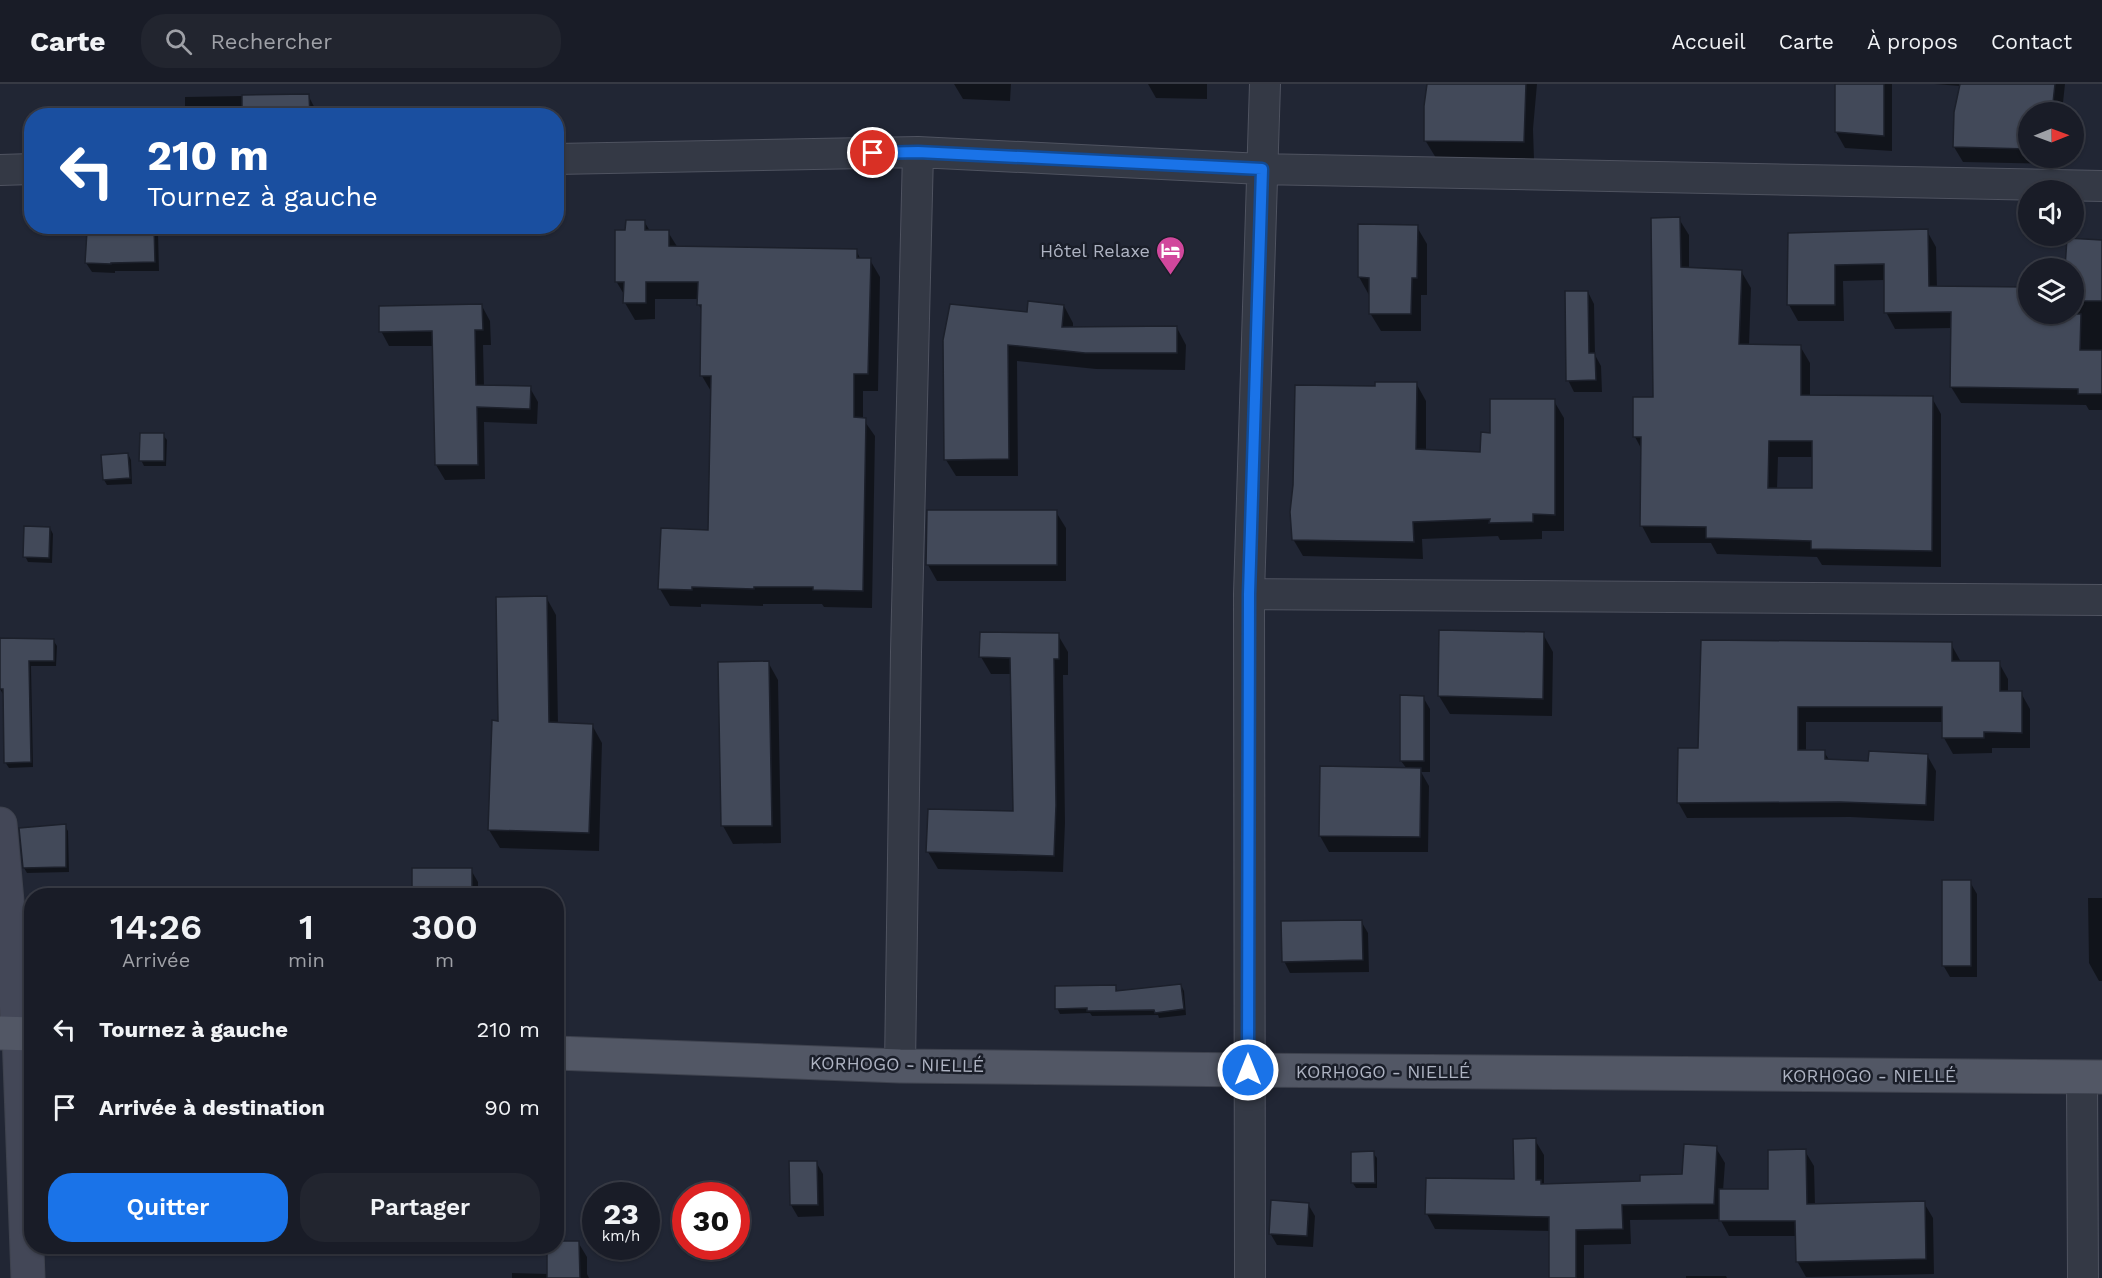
<!DOCTYPE html>
<html lang="fr">
<meta charset="utf-8">
<style>
:root{--surface:#191c27;--page:#22252f;--text:#f1f3f6;--muted:#9fa1a7;--line:#373a44;--accent:#1a73e8}
body{margin:0;font-family:"Work Sans",sans-serif;background:var(--page);color:var(--text);height:100vh;display:flex;flex-direction:column;font-size:22px;white-space:nowrap}
*{box-sizing:border-box;margin:0}
p{font-size:20px;color:var(--muted)}
.icon{flex:none;width:33px;height:33px;fill:none;stroke:currentColor;stroke-width:2;stroke-linecap:round;stroke-linejoin:round}
.map{position:relative;flex:1;overflow:hidden}
.details{position:absolute;left:24px;top:804px;width:540px;height:366px;display:flex;flex-direction:column;background:var(--surface);border-radius:24px;box-shadow:0 2px 4px #0004,0 0 0 2px var(--line)}
.details>*{flex:none}
.top-card{position:absolute;left:24px;top:24px;width:540px;height:126px;border-radius:24px;box-shadow:0 2px 4px #0004,0 0 0 2px var(--line);background:#1a4fa0;color:#fff;overflow:hidden}
.needle{width:39px;rotate:89deg}
.fabs{position:absolute;left:2018px;top:18px;display:grid;gap:12px}
.fabs a{display:grid;place-items:center;width:66px;height:66px;border-radius:50%;background:var(--surface);box-shadow:0 2px 4px #0004,0 0 0 2px var(--line);font-size:30px}
.speed{position:absolute;left:582px;top:1098px;display:flex;gap:12px;font-size:30px;font-weight:700;text-align:center}
.speed>*{display:grid;place-content:center;width:78px;height:78px;border-radius:50%;background:var(--surface);box-shadow:0 2px 4px #0004,0 0 0 2px var(--line);line-height:1}
.speed small{font-size:15px;font-weight:400}
.speed .limit{border:9px solid #d22;background:#fff;color:#111}
.pin{position:absolute;display:grid;place-items:center;width:51px;height:51px;color:#fff;margin:-26px;border:3px solid #fff;border-radius:50%;box-shadow:0 2px 6px #0007}
.me{position:absolute;width:66px;margin:-33px;rotate:0deg;stroke-linejoin:round;filter:drop-shadow(0 0 4px #0008)}
.turn{display:flex;align-items:center;gap:21px;height:126px;padding:0 24px;font-size:27px}
.turn .icon{width:78px;height:78px;stroke-width:2.5}
.turn b{display:block;font-size:42px;line-height:51px}
.eta{display:flex;justify-content:space-evenly;align-items:center;height:102px;text-align:center}
.eta b{font-size:36px;font-weight:600;line-height:42px}
.cta{display:flex;gap:12px;margin-top:auto;padding:12px 24px}
.cta a{flex:1;height:69px;border-radius:24px;background:var(--accent);color:#fff;font-size:24px;font-weight:600;line-height:69px;text-align:center}
.cta a+a{background:var(--page);color:var(--text)}
ul{padding:0;list-style:none}
li{display:flex;align-items:center;gap:18px;height:78px;padding:0 24px}
li div{flex:1}
li b{display:block;font-size:22px}
li em{font-style:normal}
header{display:flex;align-items:center;gap:36px;box-sizing:border-box;height:84px;padding:0 30px;background:var(--surface);border-bottom:2px solid var(--line)}
header strong{font-size:28px}
nav{display:flex;gap:33px;margin-inline-start:auto;font-size:21px}
.search{width:420px;height:54px;background:var(--page);display:flex;align-items:center;gap:15px;box-sizing:border-box;padding:0 21px;border-radius:24px;color:var(--muted);font-size:22px}
.map>svg:first-child{display:block}
</style>
<header>
<strong>Carte</strong>
<div class="search"><svg class="icon" aria-label="search" viewBox="0 0 24 24"><circle cx="10" cy="10" r="6"/><path d="M15 15l6 6"/></svg>Rechercher</div>
<nav><a>Accueil</a><a>Carte</a><a>À propos</a><a>Contact</a></nav>
</header>
<div class="map">
<svg width="2102" height="1194" viewBox="0 0 2102 1194">
<rect width="100%" height="100%" fill="#212634"/>
<path fill="#0007" fill-rule="evenodd" d="M 954,0 L 1011,0 L 1010,17 L 963,15 Z
M 1148,0 L 1207,0 L 1207,15 L 1156,14 Z
M 1429,0 L 1537,0 L 1533,45 L 1534,75 L 1436,74 L 1425,56 Z
M 1836,0 L 1892,0 L 1892,67 L 1845,64 L 1836,48 Z
M 1934,0 L 2065,0 L 2062,28 L 2028,28 L 2028,74 L 2060,74 L 2061,80 L 1963,78 L 1954,63 L 1961,2 Z
M 308,11 L 319,32 L 185,32 L 185,13 Z
M 1679,135 L 1689,151 L 1689,185 L 1741,187 L 1751,204 L 1749,262 L 1800,262 L 1810,279 L 1810,312 L 1932,314 L 1941,330 L 1941,483 L 1822,481 L 1817,473 L 1717,470 L 1711,459 L 1651,459 L 1642,442 L 1642,366 L 1635,353 L 1634,314 L 1655,314 ZM 1778,373 L 1814,373 L 1813,406 L 1777,405 Z
M 644,137 L 650,147 L 668,148 L 678,164 L 856,166 L 861,176 L 870,176 L 880,193 L 878,307 L 863,307 L 863,335 L 875,352 L 872,524 L 824,523 L 822,520 L 763,520 L 763,522 L 701,520 L 701,523 L 670,522 L 660,505 L 709,447 L 712,309 L 702,292 L 702,227 L 699,221 L 699,215 L 655,215 L 655,235 L 635,236 L 625,219 L 625,212 L 616,197 L 627,147 Z
M 125,142 L 155,142 L 158,148 L 159,187 L 115,187 L 115,189 L 92,188 L 86,179 L 125,151 Z
M 1417,143 L 1427,160 L 1427,211 L 1421,211 L 1421,247 L 1381,247 L 1370,229 L 1369,211 L 1359,193 Z
M 1927,147 L 1936,163 L 1937,204 L 2028,205 L 2028,230 L 2073,230 L 2073,184 L 2066,184 L 2068,156 L 2102,158 L 2102,326 L 2089,326 L 2086,321 L 1961,319 L 1951,303 L 1952,244 L 1895,245 L 1886,228 L 1885,196 L 1843,197 L 1844,237 L 1798,237 L 1789,221 L 1789,151 Z
M 1588,208 L 1594,220 L 1595,271 L 1601,282 L 1602,308 L 1574,308 L 1568,296 Z
M 482,222 L 490,237 L 491,261 L 483,261 L 484,302 L 530,304 L 538,318 L 537,340 L 484,338 L 485,395 L 445,396 L 436,381 L 434,262 L 389,262 L 381,247 Z
M 1064,222 L 1073,239 L 1073,245 L 1177,244 L 1186,261 L 1185,286 L 1096,285 L 1017,277 L 1018,392 L 956,392 L 946,376 L 944,256 L 1028,229 Z
M 1416,299 L 1426,317 L 1426,367 L 1481,370 L 1491,351 L 1554,317 L 1564,334 L 1564,447 L 1542,447 L 1542,455 L 1500,456 L 1498,452 L 1422,455 L 1423,475 L 1303,472 L 1293,455 L 1376,303 Z
M 163,351 L 167,356 L 166,382 L 144,382 L 141,376 Z
M 128,370 L 131,376 L 132,400 L 107,401 L 104,396 Z
M 1056,428 L 1066,444 L 1066,497 L 937,497 L 928,481 Z
M 50,444 L 53,450 L 52,479 L 28,478 L 25,472 Z
M 546,513 L 556,531 L 558,640 L 592,641 L 602,659 L 599,767 L 500,764 L 489,746 L 500,638 Z
M 1543,550 L 1553,568 L 1552,632 L 1450,630 L 1439,612 Z
M 1058,551 L 1068,568 L 1068,591 L 1063,591 L 1065,739 L 1063,788 L 938,785 L 928,768 L 1014,729 L 1012,590 L 991,590 L 981,573 Z
M 0,556 L 53,556 L 57,562 L 56,582 L 31,582 L 33,683 L 9,684 L 5,678 L 3,610 L 0,605 Z
M 1702,557 L 1951,560 L 1961,578 L 1999,579 L 2008,595 L 2008,609 L 2021,609 L 2030,625 L 2030,664 L 1992,664 L 1992,669 L 1953,670 L 1944,654 L 1944,638 L 1806,638 L 1806,668 L 1824,668 L 1830,677 L 1870,679 L 1927,671 L 1936,687 L 1934,737 L 1850,733 L 1687,734 L 1678,718 L 1700,666 Z
M 768,578 L 778,596 L 781,759 L 733,760 L 723,742 L 720,579 Z
M 1423,613 L 1430,625 L 1430,688 L 1421,688 L 1429,702 L 1428,768 L 1329,768 L 1320,752 L 1407,685 L 1401,677 Z
M 65,742 L 68,747 L 69,788 L 27,789 L 24,784 Z
M 471,786 L 478,798 L 478,812 L 413,812 Z
M 1970,798 L 1977,810 L 1977,893 L 1950,893 L 1943,881 Z
M 2088,814 L 2102,814 L 2102,897 L 2099,897 L 2089,879 Z
M 1361,837 L 1368,849 L 1369,888 L 1290,889 L 1284,877 Z
M 1181,901 L 1184,907 L 1186,931 L 1159,934 L 1158,931 L 1092,932 L 1090,929 L 1060,930 L 1057,924 L 1115,902 L 1118,908 Z
M 1535,1056 L 1544,1071 L 1544,1101 L 1642,1098 L 1683,1092 L 1716,1064 L 1725,1079 L 1723,1107 L 1770,1106 L 1805,1067 L 1814,1082 L 1815,1121 L 1924,1119 L 1933,1134 L 1934,1190 L 1806,1193 L 1797,1177 L 1797,1152 L 1729,1152 L 1720,1135 L 1630,1136 L 1631,1160 L 1584,1161 L 1584,1194 L 1551,1194 L 1551,1147 L 1435,1145 L 1427,1130 L 1515,1097 Z
M 1373,1069 L 1377,1074 L 1377,1104 L 1356,1104 L 1352,1098 Z
M 816,1078 L 823,1090 L 824,1132 L 798,1133 L 791,1121 Z
M 1308,1120 L 1315,1132 L 1313,1163 L 1277,1161 L 1270,1149 Z
M 578,1158 L 587,1173 L 587,1190 L 589,1194 L 512,1194 L 512,1189 L 549,1190 L 556,1162 Z
M 1686,1192 L 1726,1192 L 1727,1194 L 1686,1194 Z"/>
<path fill="#424959" stroke="#1c202b" stroke-width="1.5" fill-rule="evenodd" d="M 1427,0 L 1526,0 L 1524,58 L 1424,57 L 1424,22 Z
M 1835,0 L 1884,0 L 1884,52 L 1835,48 Z
M 1960,0 L 2055,0 L 2052,28 L 2028,28 L 2028,65 L 1953,63 L 1954,28 Z
M 309,10 L 310,32 L 242,32 L 242,11 Z
M 1680,133 L 1681,183 L 1742,186 L 1739,260 L 1801,261 L 1801,311 L 1933,312 L 1932,467 L 1811,465 L 1811,457 L 1706,454 L 1706,443 L 1640,442 L 1641,353 L 1633,353 L 1633,313 L 1653,313 L 1651,134 ZM 1769,357 L 1812,357 L 1812,404 L 1768,404 Z
M 626,136 L 645,136 L 645,146 L 669,146 L 669,162 L 857,165 L 857,174 L 871,174 L 868,290 L 854,290 L 854,333 L 866,334 L 863,507 L 813,506 L 813,503 L 754,503 L 754,505 L 692,503 L 692,506 L 658,505 L 661,444 L 708,446 L 711,292 L 700,292 L 701,221 L 697,221 L 698,198 L 646,198 L 646,219 L 623,219 L 624,198 L 615,198 L 615,146 L 625,146 Z
M 1358,140 L 1418,141 L 1417,194 L 1412,194 L 1411,230 L 1369,230 L 1369,194 L 1358,193 Z
M 123,142 L 154,142 L 155,178 L 111,179 L 111,180 L 85,179 L 87,147 L 124,149 Z
M 1928,145 L 1929,202 L 2028,203 L 2028,230 L 2081,230 L 2080,266 L 2102,266 L 2102,310 L 2078,310 L 2078,305 L 1950,303 L 1951,228 L 1884,229 L 1884,180 L 1835,181 L 1835,221 L 1787,221 L 1788,149 Z
M 2067,154 L 2102,156 L 2102,217 L 2073,217 L 2073,184 L 2065,184 Z
M 1565,207 L 1588,207 L 1589,269 L 1595,269 L 1596,296 L 1566,297 Z
M 1028,217 L 1064,221 L 1062,243 L 1177,242 L 1177,269 L 1085,269 L 1008,261 L 1009,375 L 944,376 L 943,256 L 950,220 L 1027,228 Z
M 482,220 L 483,246 L 475,246 L 476,301 L 531,302 L 530,325 L 477,323 L 478,381 L 435,381 L 432,247 L 379,248 L 379,222 Z
M 1375,298 L 1417,298 L 1416,365 L 1480,368 L 1481,348 L 1490,349 L 1490,315 L 1555,315 L 1555,431 L 1533,430 L 1533,438 L 1489,439 L 1490,435 L 1413,438 L 1414,458 L 1292,456 L 1290,428 L 1293,401 L 1295,301 L 1375,302 Z
M 140,349 L 164,349 L 164,377 L 139,377 Z
M 128,369 L 130,394 L 103,396 L 101,371 Z
M 927,426 L 1057,426 L 1057,481 L 926,481 Z
M 24,442 L 50,443 L 49,474 L 23,473 Z
M 547,512 L 549,638 L 593,640 L 589,749 L 488,746 L 492,636 L 498,637 L 496,513 Z
M 1439,546 L 1544,548 L 1543,615 L 1438,612 Z
M 980,548 L 1059,549 L 1059,575 L 1054,575 L 1056,721 L 1054,772 L 926,768 L 928,725 L 1013,727 L 1010,574 L 979,573 Z
M 0,554 L 54,555 L 54,577 L 29,577 L 31,678 L 4,679 L 3,605 L 0,605 Z
M 1701,556 L 1952,558 L 1952,577 L 2000,577 L 2000,607 L 2022,607 L 2022,649 L 1984,648 L 1984,654 L 1942,654 L 1942,623 L 1798,623 L 1798,666 L 1825,666 L 1825,675 L 1868,677 L 1869,667 L 1928,670 L 1926,721 L 1840,718 L 1677,719 L 1678,664 L 1698,664 Z
M 769,577 L 772,742 L 721,742 L 718,578 Z
M 1400,611 L 1424,612 L 1424,677 L 1400,677 Z
M 1320,682 L 1421,684 L 1420,753 L 1319,752 Z
M 66,740 L 66,783 L 23,784 L 19,744 Z
M 412,784 L 472,784 L 472,812 L 412,812 Z
M 1942,796 L 1971,796 L 1971,882 L 1942,882 Z
M 1362,836 L 1363,876 L 1282,878 L 1281,837 Z
M 1181,900 L 1184,925 L 1155,929 L 1154,926 L 1087,927 L 1087,924 L 1055,925 L 1055,902 L 1116,901 L 1116,907 Z
M 1536,1054 L 1536,1096 L 1541,1096 L 1541,1100 L 1640,1097 L 1640,1091 L 1682,1090 L 1684,1060 L 1717,1062 L 1714,1120 L 1622,1121 L 1623,1145 L 1576,1146 L 1576,1194 L 1549,1194 L 1549,1133 L 1425,1130 L 1426,1094 L 1514,1095 L 1513,1055 Z
M 1806,1065 L 1807,1120 L 1925,1117 L 1926,1175 L 1796,1178 L 1795,1137 L 1719,1137 L 1719,1105 L 1768,1105 L 1768,1066 Z
M 1374,1067 L 1375,1099 L 1351,1099 L 1351,1068 Z
M 789,1077 L 817,1077 L 818,1121 L 790,1121 Z
M 1271,1116 L 1309,1119 L 1307,1152 L 1269,1150 Z
M 556,1157 L 579,1157 L 580,1194 L 547,1194 L 547,1162 L 556,1162 Z"/>
<g fill="none" stroke-linecap="round" stroke-linejoin="round">
<defs>
<path id="street" d="M 556,75 L 918,68 L 1262,85 L 2102,102
M 0,86 L 32,85
M 1249,510 L 2102,516
M 900,982 L 906,568 L 918,68
M 2082,993 L 2083,1194
M 1250,1194 L 1249,510 L 1265,0"/>
<path id="secondary" d="M 0,740 L 19,950 L 28,1194"/>
<path id="primary" d="M 0,949 L 32,950
M 556,969 L 900,982 L 1248,986 L 2102,993"/>
</defs>
<use href="#street" stroke="#4f5360" stroke-width="32"/>
<use href="#secondary" stroke="#3e424e" stroke-width="35"/>
<use href="#primary" stroke="#3e424e" stroke-width="35"/>
<use href="#street" stroke="#343945" stroke-width="30"/>
<use href="#secondary" stroke="#434757" stroke-width="33"/>
<use href="#primary" stroke="#525765" stroke-width="33"/>
</g>
<g fill="none" stroke-linecap="round" stroke-linejoin="round">
<defs>
<path id="route" d="M 873,69 L 918,68 L 1262,85 L 1249,510 L 1248,986"/>
</defs>
<use href="#route" stroke="#114b97" stroke-width="15"/>
<use href="#route" stroke="#1a73e8" stroke-width="10"/>
</g>
<defs>
<symbol id="hotel-pin" viewBox="-11 -11 22 30"><path d="M0 17L-7.5 6A9.5 9.5 0 1 1 7.5 6Z" fill="#d1479c" stroke="#1a1e29"/><path d="M-6-4.5h1.5V1H6V5H4.5V3h-9V5H-6ZM-4 0a1.8 1.8 0 1 1 3.6 0ZM.5 0V-2.5h3Q6-2.5 6 0Z" fill="#fff"/></symbol>
</defs>
<g fill-rule="evenodd">
<use href="#hotel-pin" x="1154" y="150" width="33" height="45"/>
</g>
<g text-anchor="middle" dominant-baseline="central" stroke-width="5" stroke-linejoin="round" paint-order="stroke">
<g font-size="18" fill="#aeb3c2" stroke="#1a1e29" text-anchor="end">
<text x="1150" y="166">Hôtel Relaxe</text>
</g>
<g font-size="18" fill="#aeb3c2" stroke="#1a1e29">
<text transform="translate(897 980) rotate(1)">KORHOGO - NIELLÉ</text>
<text x="1383" y="987">KORHOGO - NIELLÉ</text>
<text x="1869" y="991">KORHOGO - NIELLÉ</text>
</g>
</g>
</svg>
<div class="fabs">
<a><svg class="needle" viewBox="-14 -14 28 28"><path d="M0-13l5 13h-10z" fill="#e53935"/><path d="M0 13l5-13h-10z" fill="#9fa1a7"/></svg></a>
<a><svg class="icon" aria-label="sound" viewBox="0 0 24 24"><path d="M4 9h4l5-4v14l-5-4H4zM17 9q2 3 0 6"/></svg></a>
<a><svg class="icon" aria-label="layers" viewBox="0 0 24 24"><path d="M12 4l9 5-9 5-9-5zM3 14l9 5 9-5"/></svg></a>
</div>
<div class="speed"><div>23<small>km/h</small></div><div class="limit">30</div></div>
<div class="pin" style="left:873px;top:69px;background:#d93025"><svg class="icon" aria-label="arrive" viewBox="0 0 24 24"><path d="M6 21V4h12l-3 4 3 4H6"/></svg></div>
<svg class="me" style="left:1248px;top:986px" viewBox="-20 -20 40 40"><circle r="17" fill="#1a73e8" stroke="#fff" stroke-width="3"/><path d="M0-11L8 9 0 5-8 9z" fill="#fff"/></svg>
<div class="top-card">
<div class="turn"><svg class="icon" aria-label="left" viewBox="0 0 24 24"><path d="M17 20v-9H6M10 6l-5 5 5 5"/></svg><div><b>210 m</b>Tournez à gauche</div></div>
</div>
<section class="details">
<div class="eta">
<div><b>14:26</b><p>Arrivée</p></div>
<div><b>1</b><p>min</p></div>
<div><b>300</b><p>m</p></div>
</div>
<ul>
<li><svg class="icon" aria-label="left" viewBox="0 0 24 24"><path d="M17 20v-9H6M10 6l-5 5 5 5"/></svg><div><b>Tournez à gauche</b></div><em>210 m</em></li>
<li><svg class="icon" aria-label="arrive" viewBox="0 0 24 24"><path d="M6 21V4h12l-3 4 3 4H6"/></svg><div><b>Arrivée à destination</b></div><em>90 m</em></li>
</ul>
<div class="cta"><a>Quitter</a><a>Partager</a></div>
</section>
</div>
